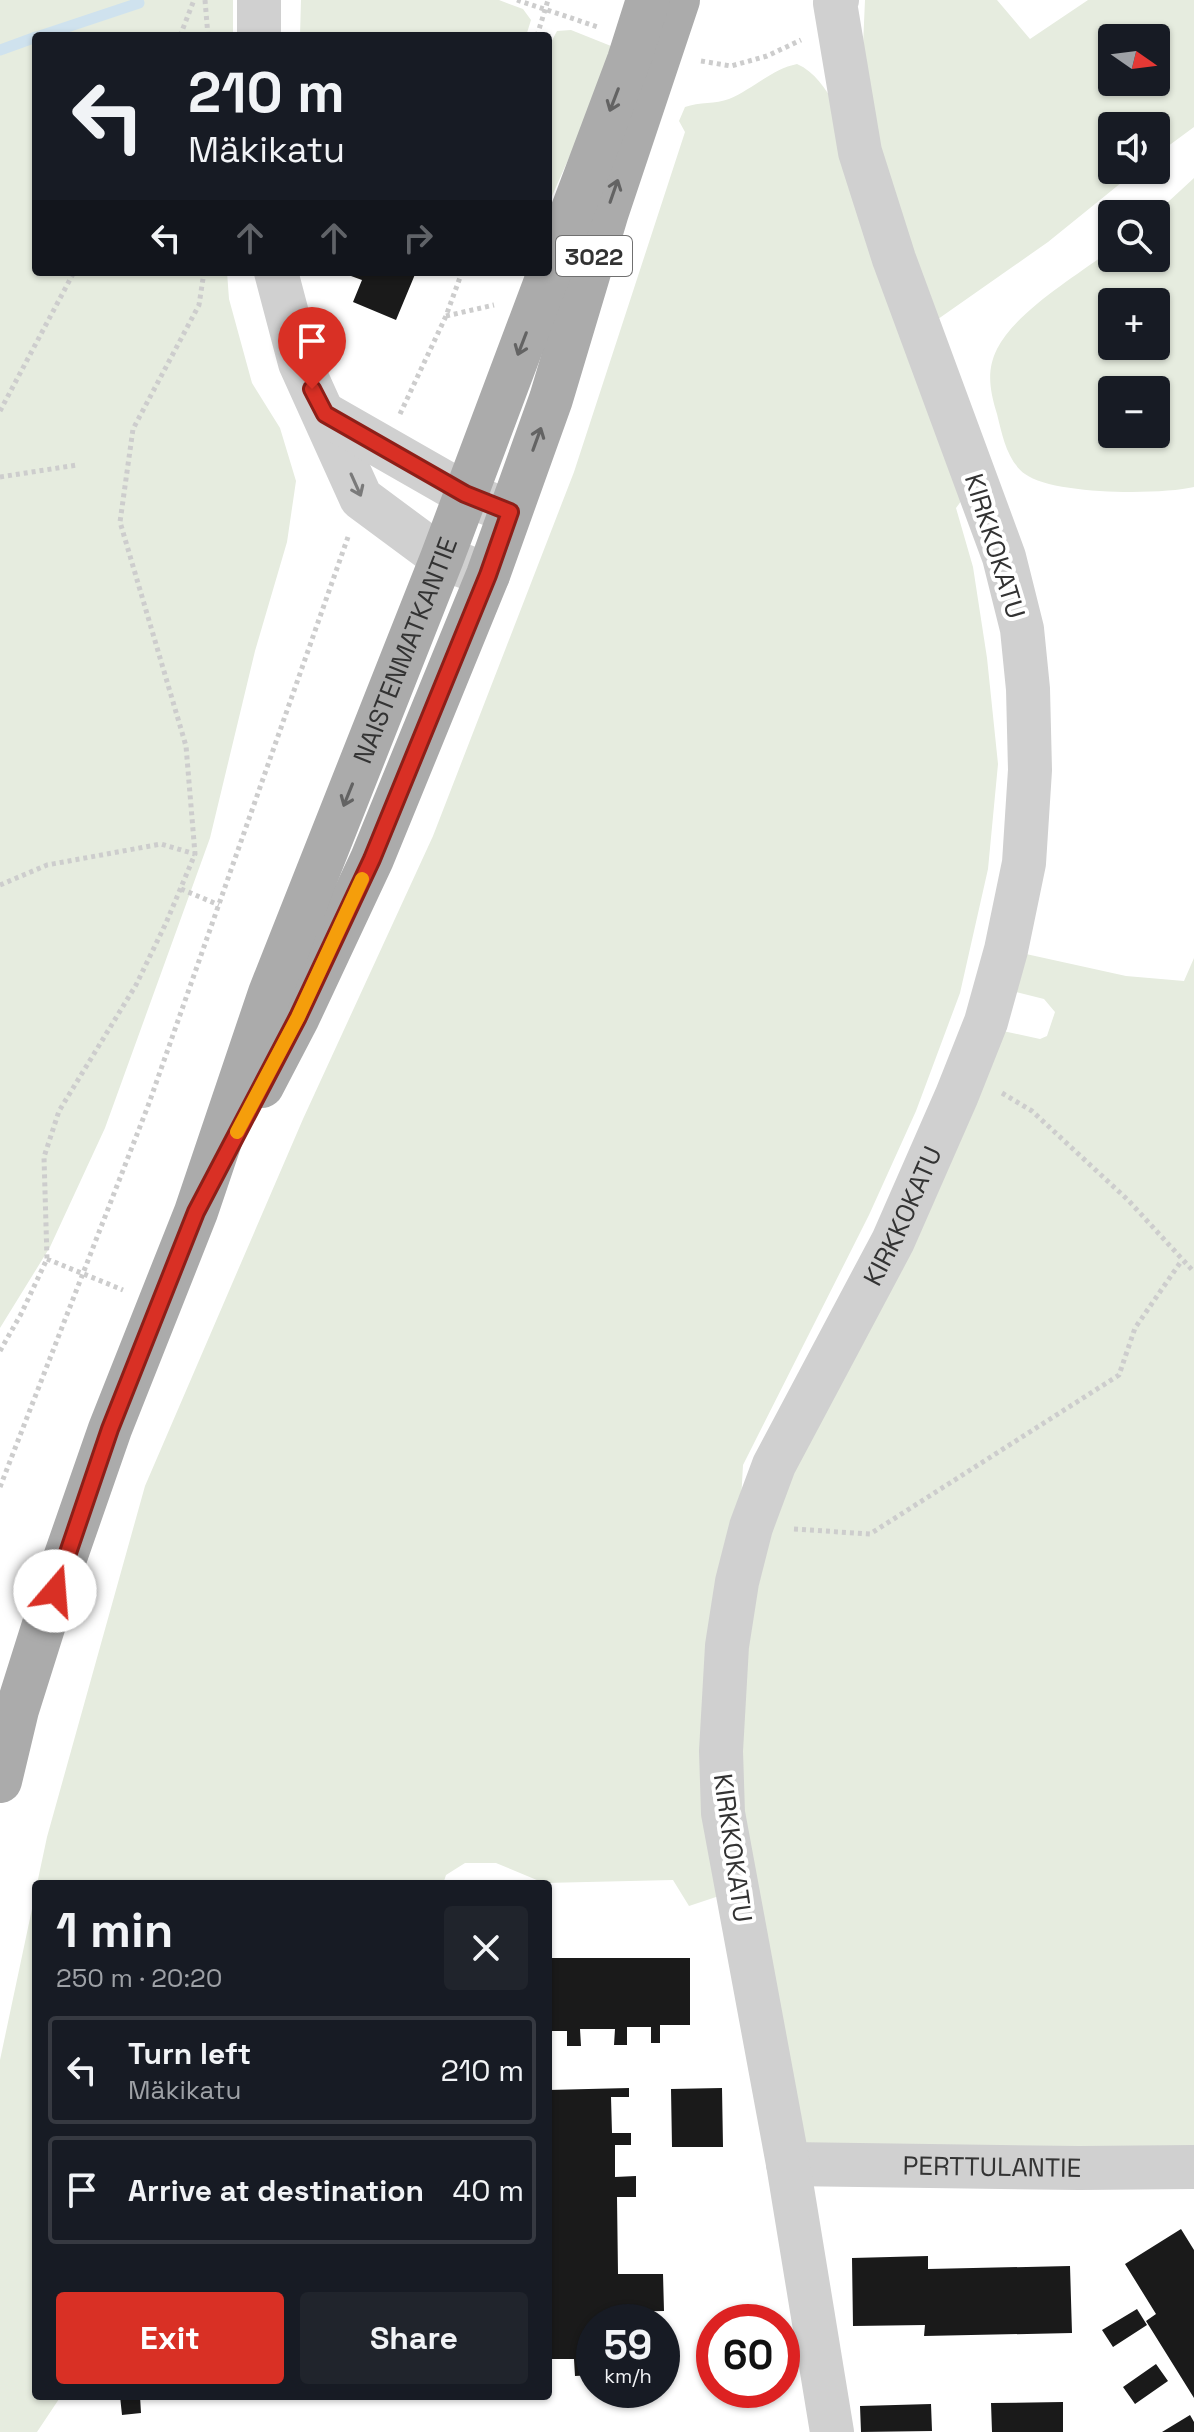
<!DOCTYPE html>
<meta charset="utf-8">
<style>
:root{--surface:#171b24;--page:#20242c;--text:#f1f3f6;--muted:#9ea1a6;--line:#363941;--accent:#d93025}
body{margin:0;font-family:"Space Grotesk",sans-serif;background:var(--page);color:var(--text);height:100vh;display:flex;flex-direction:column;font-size:30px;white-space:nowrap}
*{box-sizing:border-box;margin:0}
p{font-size:26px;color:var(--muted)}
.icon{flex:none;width:44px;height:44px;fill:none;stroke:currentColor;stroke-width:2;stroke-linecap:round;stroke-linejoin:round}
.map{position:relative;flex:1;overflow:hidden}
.drawer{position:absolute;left:32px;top:1880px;width:520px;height:520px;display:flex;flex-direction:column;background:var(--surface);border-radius:8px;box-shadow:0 2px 6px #0004}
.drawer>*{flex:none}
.hud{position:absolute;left:32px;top:32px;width:520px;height:244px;border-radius:8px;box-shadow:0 2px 6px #0004;background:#171b24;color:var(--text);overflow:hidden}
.needle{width:52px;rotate:104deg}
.tools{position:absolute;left:1098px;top:24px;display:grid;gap:16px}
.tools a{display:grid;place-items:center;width:72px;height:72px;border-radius:8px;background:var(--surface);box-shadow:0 2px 6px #0004;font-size:40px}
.speed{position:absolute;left:576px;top:2304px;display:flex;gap:16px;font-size:40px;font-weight:700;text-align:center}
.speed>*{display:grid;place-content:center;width:104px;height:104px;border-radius:50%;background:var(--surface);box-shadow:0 2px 6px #0004;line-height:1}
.speed small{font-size:20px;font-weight:400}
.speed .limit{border:12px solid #d22;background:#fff;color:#111}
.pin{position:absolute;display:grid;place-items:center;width:68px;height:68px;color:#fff;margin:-82px -34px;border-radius:50% 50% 50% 0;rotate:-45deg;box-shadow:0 0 8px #0007}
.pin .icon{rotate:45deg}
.me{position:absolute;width:88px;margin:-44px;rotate:18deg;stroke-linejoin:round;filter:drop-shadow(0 0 6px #0008)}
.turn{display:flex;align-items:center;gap:28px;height:168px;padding:0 24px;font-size:36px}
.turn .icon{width:104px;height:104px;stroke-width:2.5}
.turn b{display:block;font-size:56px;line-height:68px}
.lanes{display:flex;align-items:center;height:76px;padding:0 24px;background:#0003;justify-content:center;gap:40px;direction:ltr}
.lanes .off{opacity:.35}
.round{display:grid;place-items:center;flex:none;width:84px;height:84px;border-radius:8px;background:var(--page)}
.summary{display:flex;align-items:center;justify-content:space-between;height:136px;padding:0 24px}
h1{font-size:48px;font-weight:700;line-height:60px}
.primary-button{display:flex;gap:16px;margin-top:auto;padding:16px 24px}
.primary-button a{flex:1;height:92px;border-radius:8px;background:var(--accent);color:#fff;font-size:32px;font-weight:700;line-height:92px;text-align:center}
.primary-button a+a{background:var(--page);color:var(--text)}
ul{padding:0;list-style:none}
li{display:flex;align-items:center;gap:24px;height:108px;margin:0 16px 12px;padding:0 8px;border:4px solid var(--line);border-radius:8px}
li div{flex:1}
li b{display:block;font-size:30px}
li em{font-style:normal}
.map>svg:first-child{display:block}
</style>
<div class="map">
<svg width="1194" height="2432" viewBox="0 0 1194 2432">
<rect width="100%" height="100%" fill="#fff"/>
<path fill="#e6ecdf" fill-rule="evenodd" d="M 0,0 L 233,0 L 233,36 L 36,36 L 36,272 L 227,272 L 229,299 L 252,383 L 280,428 L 296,481 L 287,542 L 255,651 L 210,838 L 105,1128 L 50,1247 L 0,1328 Z
M 301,0 L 499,0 L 523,9 L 531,20 L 526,36 L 300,36 Z
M 865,0 L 997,0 L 1030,39 L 1088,0 L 1194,0 L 1194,127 L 1156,155 L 1156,126 L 1112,126 L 1112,170 L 1137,170 L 1048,242 L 931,324 L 898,236 L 862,69 ZM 1112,38 L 1156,38 L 1156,82 L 1112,82 Z
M 571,30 L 611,46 L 600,88 L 548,205 L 548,48 L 557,31 Z
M 797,64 C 815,72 825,88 835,105 L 970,489 L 956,508 L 973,567 L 987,658 L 998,764 L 988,869 L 960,993 L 916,1111 L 869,1215 L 743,1465 L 719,1896 L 689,1906 L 673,1880 L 544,1883 L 496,1863 L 465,1863 L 446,1875 L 443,1884 L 37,1884 L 47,1837 L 145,1486 L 303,1119 L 433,836 L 574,472 L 685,132 L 679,121 L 685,107 C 699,102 716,104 729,99 C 753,89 772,69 797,64 Z
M 1194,178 L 1194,487 C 1160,495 1053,495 1025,474 C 1007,461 1002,434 997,414 C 990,391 986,371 997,349 C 1016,311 1078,275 1112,249 L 1112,258 L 1156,258 L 1155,214 ZM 1112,302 L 1156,302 L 1156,346 L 1112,346 ZM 1112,390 L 1156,390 L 1156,434 L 1112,434 Z
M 1026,954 L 1126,976 L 1184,981 L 1194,958 L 1194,2150 L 801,2145 L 741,1831 L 739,1671 L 775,1512 L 1003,1031 L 1040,1039 L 1047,1036 L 1055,1012 L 1044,999 L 1016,992 Z
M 36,1890 L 36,2396 L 61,2396 L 37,2432 L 0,2432 L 0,2060 Z"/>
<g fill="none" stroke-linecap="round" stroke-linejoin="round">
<path stroke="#cfe2ee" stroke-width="11" d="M 40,36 L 139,3
M 0,50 L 36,37"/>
</g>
<path fill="#1a1a1a" d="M 352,272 L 416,272 L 396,320 L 353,302 L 362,280 L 351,276 Z
M 548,1958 L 690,1958 L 690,2025 L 660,2025 L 660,2043 L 651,2043 L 651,2027 L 627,2027 L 627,2045 L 614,2045 L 615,2029 L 580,2029 L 581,2046 L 567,2046 L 567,2031 L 548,2031 Z
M 629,2088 L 629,2097 L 611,2097 L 612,2133 L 631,2133 L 631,2145 L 615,2145 L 615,2177 L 636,2176 L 636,2197 L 617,2197 L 618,2274 L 663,2274 L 664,2311 L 618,2312 L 619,2322 L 594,2322 L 594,2375 L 575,2376 L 574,2359 L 548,2359 L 548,2090 Z
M 722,2088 L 723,2147 L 672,2147 L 671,2089 Z
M 1181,2229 L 1194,2250 L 1194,2398 L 1146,2321 L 1156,2314 L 1125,2264 Z
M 928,2256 L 928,2269 L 1070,2266 L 1072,2333 L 924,2336 L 925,2325 L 853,2326 L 852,2258 Z
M 1137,2309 L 1147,2325 L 1113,2347 L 1102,2330 Z
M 1156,2364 L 1168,2381 L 1135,2404 L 1123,2387 Z
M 120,2396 L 140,2396 L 141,2413 L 122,2415 Z
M 1063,2402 L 1063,2432 L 992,2432 L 991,2403 Z
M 931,2404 L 932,2431 L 861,2432 L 860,2406 Z
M 1190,2415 L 1194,2422 L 1194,2432 L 1162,2432 Z"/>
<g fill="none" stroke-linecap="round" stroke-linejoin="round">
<path stroke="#cdcdcd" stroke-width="5" stroke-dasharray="4 4" stroke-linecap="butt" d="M 205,0 L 208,36
M 517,0 L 598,27
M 180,36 L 194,0
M 537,36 L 548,0
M 701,61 L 731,66 L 767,56 L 801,40
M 446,316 L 494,305
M 0,411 L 74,272
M 400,414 L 446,316 L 462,272
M 0,477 L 77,465
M 0,885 L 47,865 L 161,844 L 195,854
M 181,889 L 219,905
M 1002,1093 L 1032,1111 L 1128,1200 L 1194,1272
M 47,1259 L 123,1290
M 0,1351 L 21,1314 L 47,1259 L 44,1157 L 59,1111 L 136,985 L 166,923 L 195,854 L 186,746 L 120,522 L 133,429 L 199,305 L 204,272
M 0,1487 L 148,1106 L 348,537
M 794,1529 L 870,1534 L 1119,1375 L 1135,1328 L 1182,1260"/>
<g stroke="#d0d0d0" stroke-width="44">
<path d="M 259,0 L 259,36"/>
<path d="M 276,272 L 300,363 L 361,498 L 442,558 L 488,575"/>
<path d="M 325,414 L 465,494 L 510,512"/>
<path id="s1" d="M 788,2164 L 1079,2168 L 1194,2167"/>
<path id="s2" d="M 832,2432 L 788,2164 L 723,1813 L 721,1751 L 727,1646 L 737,1582 L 751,1527 L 774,1465 L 893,1241 L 957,1095 L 986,1022 L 1006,950 L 1024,863 L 1030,770 L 1028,689 L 1022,629 L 1004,557 L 894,259 L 860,152 L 835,3 L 837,0"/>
</g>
<g stroke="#ababab" stroke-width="44">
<path d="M 262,1086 L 298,1017 L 372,859 L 488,575 L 551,399 L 607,212 L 678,0"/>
<path id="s3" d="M 0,1781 L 17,1710 L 64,1561 L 110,1429 L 196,1212 L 270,993 L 442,558 L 629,60 L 648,0"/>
</g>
</g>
<defs><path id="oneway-shaft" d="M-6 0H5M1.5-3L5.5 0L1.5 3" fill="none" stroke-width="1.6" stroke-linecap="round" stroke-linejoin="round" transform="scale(2)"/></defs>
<g stroke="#636363">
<use href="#oneway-shaft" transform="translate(614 100) rotate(111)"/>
<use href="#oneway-shaft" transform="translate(614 191) rotate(-71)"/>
<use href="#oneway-shaft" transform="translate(522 344) rotate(111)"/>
<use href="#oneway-shaft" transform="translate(537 439) rotate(-70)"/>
<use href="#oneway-shaft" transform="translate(348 795) rotate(112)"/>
</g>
<use stroke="#7a7a7a" href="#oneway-shaft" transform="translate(356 485) rotate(66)"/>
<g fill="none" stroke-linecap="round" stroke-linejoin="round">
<defs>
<path id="route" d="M 55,1591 L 110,1429 L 196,1212 L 298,1017 L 372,859 L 488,575 L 510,512 L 465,494 L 325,414 L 312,389"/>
</defs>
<use href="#route" stroke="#8d1f18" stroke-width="20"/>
<use href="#route" stroke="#d93025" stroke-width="14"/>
<path stroke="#f59e0b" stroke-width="14" d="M 237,1132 L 298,1017 L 362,879"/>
</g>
<g text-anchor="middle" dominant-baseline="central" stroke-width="8" stroke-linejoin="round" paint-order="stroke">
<rect fill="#fff" stroke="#707070" stroke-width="2" x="556" y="236" width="76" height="40" rx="6"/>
<g font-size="24" font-weight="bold" fill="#333">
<text x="594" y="256">3022</text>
</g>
<g font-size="26" fill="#333" stroke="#fff">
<text transform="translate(995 546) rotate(73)">KIRKKOKATU</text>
<text stroke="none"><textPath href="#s3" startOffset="1202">NAISTENMATKANTIE</textPath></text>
<text stroke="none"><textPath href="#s2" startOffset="1264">KIRKKOKATU</textPath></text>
<text transform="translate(733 1848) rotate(82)">KIRKKOKATU</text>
<text stroke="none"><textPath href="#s1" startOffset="204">PERTTULANTIE</textPath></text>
</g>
</g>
</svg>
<div class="tools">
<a><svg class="needle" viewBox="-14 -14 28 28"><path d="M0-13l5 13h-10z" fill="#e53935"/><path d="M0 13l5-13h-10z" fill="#9ea1a6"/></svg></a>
<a><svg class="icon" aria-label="sound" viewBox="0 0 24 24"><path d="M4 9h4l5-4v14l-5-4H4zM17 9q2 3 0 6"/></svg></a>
<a><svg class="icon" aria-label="search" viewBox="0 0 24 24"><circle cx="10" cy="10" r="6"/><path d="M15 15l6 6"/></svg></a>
<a>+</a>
<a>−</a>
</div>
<div class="speed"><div>59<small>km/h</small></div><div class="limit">60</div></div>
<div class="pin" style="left:312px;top:389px;background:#d93025"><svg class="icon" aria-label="arrive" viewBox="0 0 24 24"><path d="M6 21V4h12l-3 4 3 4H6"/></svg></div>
<svg class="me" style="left:55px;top:1591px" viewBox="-20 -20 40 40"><circle r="19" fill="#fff"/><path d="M0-13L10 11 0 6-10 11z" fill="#d93025"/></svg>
<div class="hud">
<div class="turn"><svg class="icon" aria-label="left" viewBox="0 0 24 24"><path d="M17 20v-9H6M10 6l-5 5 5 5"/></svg><div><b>210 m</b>Mäkikatu</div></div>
<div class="lanes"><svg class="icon" aria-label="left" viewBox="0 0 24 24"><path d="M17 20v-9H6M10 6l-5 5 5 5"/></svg><svg class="icon off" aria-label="ahead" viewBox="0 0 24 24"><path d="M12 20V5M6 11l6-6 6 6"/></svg><svg class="icon off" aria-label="ahead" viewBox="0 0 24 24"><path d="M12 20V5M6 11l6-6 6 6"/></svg><svg class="icon off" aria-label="right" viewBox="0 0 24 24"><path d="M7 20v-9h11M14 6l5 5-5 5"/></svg></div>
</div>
<section class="drawer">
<div class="summary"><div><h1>1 min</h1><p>250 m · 20:20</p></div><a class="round"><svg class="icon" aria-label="close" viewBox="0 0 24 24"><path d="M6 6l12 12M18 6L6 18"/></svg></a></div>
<ul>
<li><svg class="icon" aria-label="left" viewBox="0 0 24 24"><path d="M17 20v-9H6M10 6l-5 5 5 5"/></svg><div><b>Turn left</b><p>Mäkikatu</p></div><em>210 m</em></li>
<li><svg class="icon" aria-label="arrive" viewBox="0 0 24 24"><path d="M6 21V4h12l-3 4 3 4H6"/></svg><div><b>Arrive at destination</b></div><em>40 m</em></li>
</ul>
<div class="primary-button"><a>Exit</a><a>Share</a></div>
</section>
</div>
